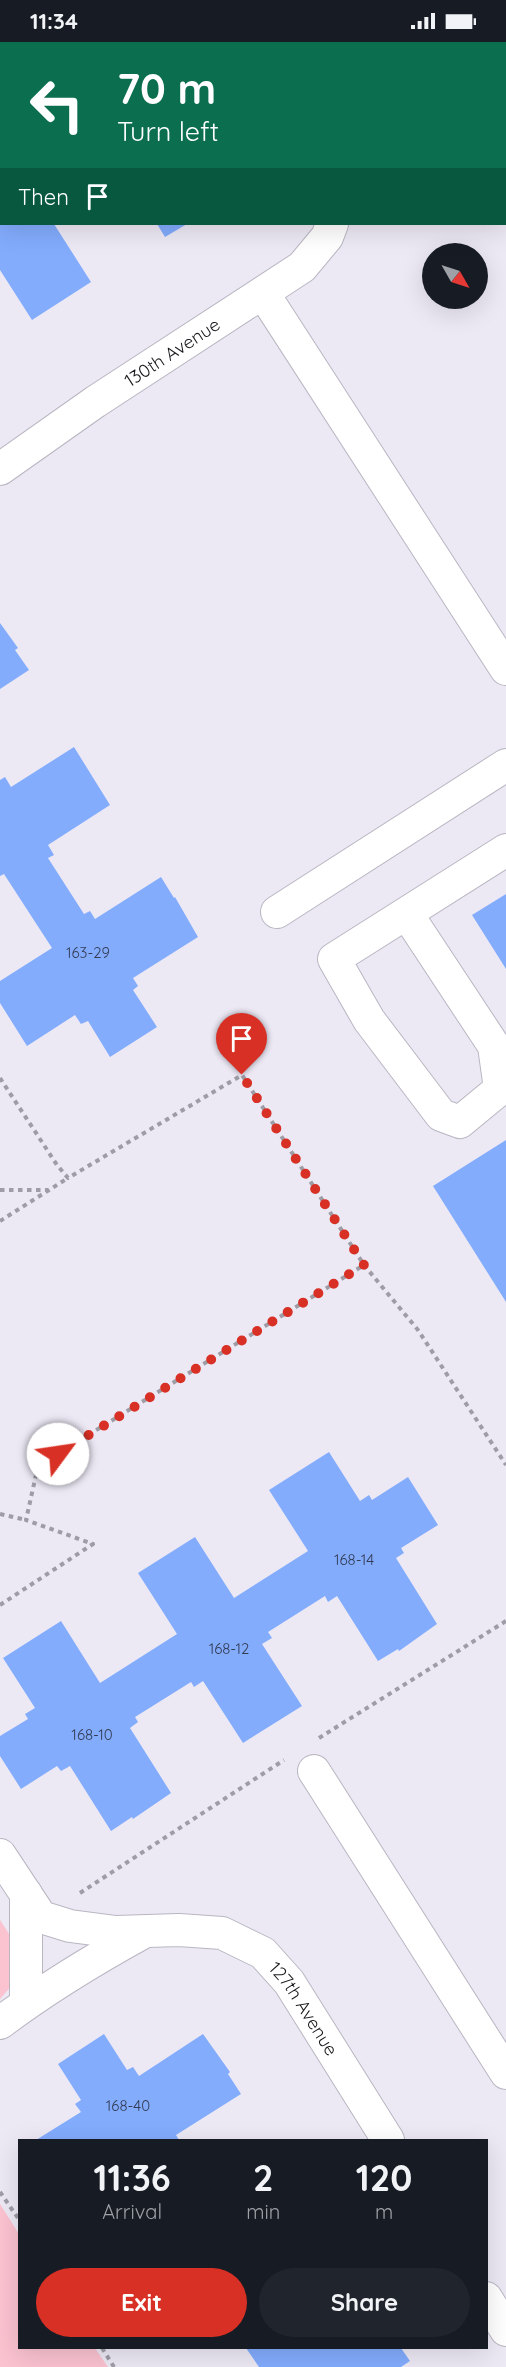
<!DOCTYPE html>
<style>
:root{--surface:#171b24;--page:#20242c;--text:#f1f3f6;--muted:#9ea1a6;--accent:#d93025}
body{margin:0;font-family:Quicksand,sans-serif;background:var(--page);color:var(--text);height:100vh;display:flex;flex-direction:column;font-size:22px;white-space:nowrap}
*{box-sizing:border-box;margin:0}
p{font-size:20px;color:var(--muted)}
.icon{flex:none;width:33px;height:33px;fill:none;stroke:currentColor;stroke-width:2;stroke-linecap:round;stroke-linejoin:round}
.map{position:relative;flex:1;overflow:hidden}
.details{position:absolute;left:18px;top:2097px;width:470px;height:210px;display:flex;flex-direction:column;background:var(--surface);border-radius:0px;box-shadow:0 6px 24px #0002}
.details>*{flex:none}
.top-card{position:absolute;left:0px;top:0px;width:507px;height:183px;box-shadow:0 6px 24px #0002;background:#0b6e4f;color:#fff;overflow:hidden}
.needle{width:39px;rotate:129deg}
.tools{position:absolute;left:422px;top:201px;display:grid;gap:12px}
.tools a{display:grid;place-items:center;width:66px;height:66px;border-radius:50%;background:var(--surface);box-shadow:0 6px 24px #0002;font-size:30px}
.pin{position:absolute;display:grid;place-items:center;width:51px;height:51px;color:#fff;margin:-62px -26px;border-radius:50% 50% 50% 0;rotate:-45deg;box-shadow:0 0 6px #0007}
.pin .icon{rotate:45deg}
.me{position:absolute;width:66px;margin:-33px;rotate:59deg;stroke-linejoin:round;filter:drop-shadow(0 0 4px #0008)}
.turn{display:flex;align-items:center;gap:21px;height:126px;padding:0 18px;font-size:27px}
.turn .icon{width:78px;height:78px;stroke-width:2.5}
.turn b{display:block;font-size:42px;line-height:51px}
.then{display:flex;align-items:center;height:57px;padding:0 18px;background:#0003;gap:12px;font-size:22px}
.eta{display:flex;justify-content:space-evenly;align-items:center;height:102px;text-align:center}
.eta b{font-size:36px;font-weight:700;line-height:42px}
.button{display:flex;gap:12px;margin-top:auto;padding:12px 18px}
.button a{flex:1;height:69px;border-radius:36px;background:var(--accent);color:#fff;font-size:24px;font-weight:700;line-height:69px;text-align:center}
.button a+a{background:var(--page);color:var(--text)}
.status{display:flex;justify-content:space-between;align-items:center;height:42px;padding:0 30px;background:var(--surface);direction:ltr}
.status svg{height:16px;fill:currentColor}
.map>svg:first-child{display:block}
</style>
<div class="status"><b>11:34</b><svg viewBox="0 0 49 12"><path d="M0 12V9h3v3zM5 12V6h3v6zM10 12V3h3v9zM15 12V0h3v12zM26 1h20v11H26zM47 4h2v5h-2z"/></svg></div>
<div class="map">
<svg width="506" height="2325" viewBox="0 0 506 2325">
<rect width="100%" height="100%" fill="#ece9f5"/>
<path fill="#fbc2d0" d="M 0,1878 L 17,1904 L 13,1942 L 0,1957 Z
M 0,2162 L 19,2192 L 20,2306 L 95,2306 L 108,2325 L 0,2325 Z"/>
<path fill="#83acfd" d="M 0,182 L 54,182 L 91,240 L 32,278 L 0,228 Z
M 157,182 L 187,182 L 165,195 Z
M 0,581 L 18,606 L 15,608 L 29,628 L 0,647 Z
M 74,705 L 110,763 L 48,803 L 54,813 L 48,816 L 84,872 L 90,869 L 95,877 L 161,835 L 174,856 L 175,855 L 198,895 L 133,936 L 138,944 L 133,948 L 157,985 L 110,1015 L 88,979 L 81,982 L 75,973 L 27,1004 L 0,961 L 0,939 L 52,906 L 4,832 L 0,834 L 0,738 L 5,735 L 11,745 Z
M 506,852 L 506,927 L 472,873 Z
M 506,1098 L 506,1260 L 433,1144 Z
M 329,1410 L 360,1459 L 369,1453 L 372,1458 L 408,1435 L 438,1483 L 401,1506 L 404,1511 L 396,1516 L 437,1582 L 399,1609 L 398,1607 L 378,1619 L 337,1554 L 328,1560 L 325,1554 L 268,1590 L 272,1596 L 262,1602 L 302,1664 L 243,1701 L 203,1639 L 194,1645 L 191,1640 L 135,1675 L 138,1680 L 130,1686 L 171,1751 L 133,1777 L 132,1775 L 111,1789 L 70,1724 L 61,1729 L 57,1724 L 21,1747 L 0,1714 L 0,1694 L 28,1677 L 25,1672 L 35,1666 L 3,1616 L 61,1579 L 100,1641 L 177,1592 L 138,1531 L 195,1495 L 234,1556 L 308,1509 L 269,1448 Z
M 104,1992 L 127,2028 L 133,2025 L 139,2034 L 203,1992 L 230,2030 L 228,2032 L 241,2052 L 176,2093 L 179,2098 L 36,2098 L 81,2070 L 75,2062 L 81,2058 L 58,2022 Z
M 246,2306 L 401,2306 L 410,2319 L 401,2325 L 259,2325 Z"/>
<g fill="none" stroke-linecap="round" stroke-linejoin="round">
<defs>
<g id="minor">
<path d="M 364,2 L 365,0"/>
<path d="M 263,251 L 506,627"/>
<path id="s1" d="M 0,427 L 95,360 L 302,225 L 327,195 L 332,182"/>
<path d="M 277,870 L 506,723"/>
<path d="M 407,872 L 494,1004 L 500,1047 L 460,1080 L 441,1073 L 369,978 L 334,917 L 506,808"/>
<path d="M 314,1729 L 506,2031"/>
<path id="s2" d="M 0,1813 L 41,1875 L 70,1884 L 116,1890 L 179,1888 L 222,1891 L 263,1911 L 289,1940 L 388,2098"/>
<path d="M 26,1852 L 26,1961"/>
<path d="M 0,1981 C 45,1947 93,1918 142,1891"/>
<path d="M 486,2256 L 506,2288"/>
</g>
</defs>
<use href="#minor" stroke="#b9b6c2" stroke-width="34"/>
<path stroke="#9e9ca5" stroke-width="4" stroke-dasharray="4.5 4.5" stroke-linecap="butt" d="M 0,1036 L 57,1123 L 68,1136 L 242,1033 L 364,1223 L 418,1288 L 506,1423
M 0,1148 L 48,1148
M 0,1179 L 68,1136
M 0,1472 L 26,1478
M 0,1563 L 93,1502 L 26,1478 L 38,1424 L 364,1223
M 319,1696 L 506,1579
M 80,1851 L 284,1718
M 0,2150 L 20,2179
M 102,2306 L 114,2325"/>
<use href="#minor" stroke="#fff" stroke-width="32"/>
</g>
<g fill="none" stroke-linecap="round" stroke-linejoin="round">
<path stroke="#d93025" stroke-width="10" stroke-dasharray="0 18" d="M 58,1412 L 364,1223 L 242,1033"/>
</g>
<g text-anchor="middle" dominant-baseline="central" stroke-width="5" stroke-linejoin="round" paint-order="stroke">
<g font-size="15" fill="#333c54">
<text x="88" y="910">163-29</text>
<text x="354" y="1517">168-14</text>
<text x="229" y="1606">168-12</text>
<text x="92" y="1692">168-10</text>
<text x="128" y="2063">168-40</text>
</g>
<g font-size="18" fill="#18171b" stroke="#ece9f5">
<text stroke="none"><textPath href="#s1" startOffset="208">130th Avenue</textPath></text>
<text stroke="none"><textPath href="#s2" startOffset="372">127th Avenue</textPath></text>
</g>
</g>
</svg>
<div class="tools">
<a><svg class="needle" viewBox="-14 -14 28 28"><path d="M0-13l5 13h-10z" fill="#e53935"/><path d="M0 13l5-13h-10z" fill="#9ea1a6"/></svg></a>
</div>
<div class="pin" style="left:242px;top:1033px;background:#d93025"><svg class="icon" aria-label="arrive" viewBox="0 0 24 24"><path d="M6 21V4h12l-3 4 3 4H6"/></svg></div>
<svg class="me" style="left:58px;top:1412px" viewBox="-20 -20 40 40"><circle r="19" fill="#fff"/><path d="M0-13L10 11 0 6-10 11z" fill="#d93025"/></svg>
<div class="top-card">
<div class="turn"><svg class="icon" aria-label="left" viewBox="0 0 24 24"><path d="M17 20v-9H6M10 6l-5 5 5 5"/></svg><div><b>70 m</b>Turn left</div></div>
<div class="then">Then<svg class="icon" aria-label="arrive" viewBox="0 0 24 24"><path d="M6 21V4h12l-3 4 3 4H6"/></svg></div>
</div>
<section class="details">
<div class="eta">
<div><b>11:36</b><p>Arrival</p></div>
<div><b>2</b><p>min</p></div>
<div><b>120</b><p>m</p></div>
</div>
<div class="button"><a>Exit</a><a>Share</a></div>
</section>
</div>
